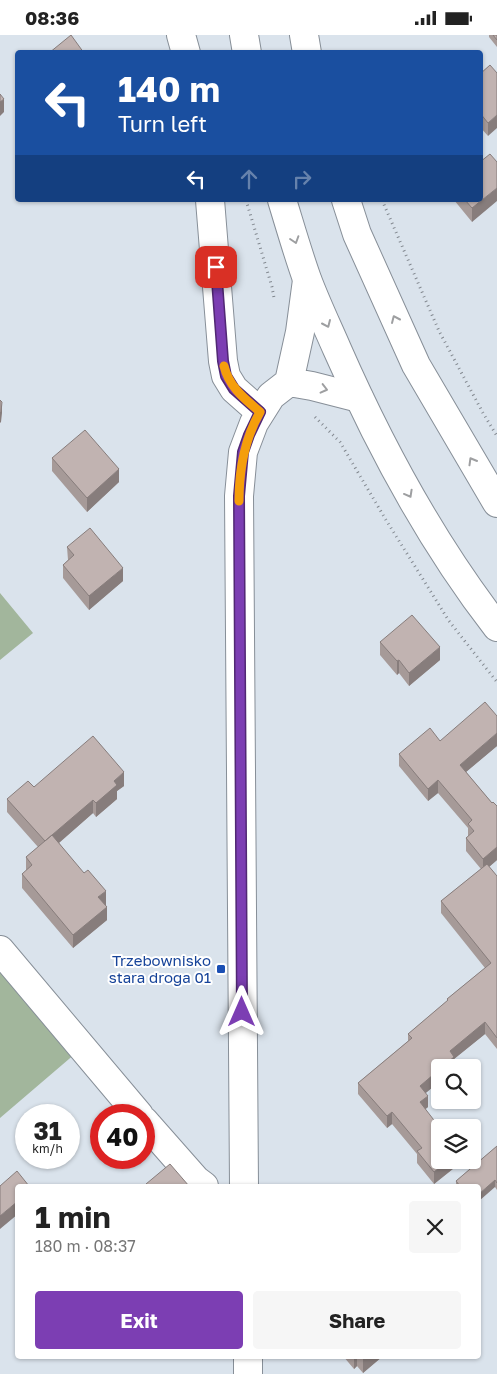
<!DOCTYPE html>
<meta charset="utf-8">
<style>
:root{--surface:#fff;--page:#f6f6f6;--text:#222;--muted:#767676;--accent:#7c3eb3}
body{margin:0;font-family:"Golos Text",sans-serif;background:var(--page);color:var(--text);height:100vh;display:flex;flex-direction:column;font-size:19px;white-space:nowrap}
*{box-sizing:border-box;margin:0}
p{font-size:16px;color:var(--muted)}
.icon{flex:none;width:28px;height:28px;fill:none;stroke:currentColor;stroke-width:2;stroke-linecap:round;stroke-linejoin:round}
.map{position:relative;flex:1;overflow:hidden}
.side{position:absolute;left:15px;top:1149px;width:466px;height:175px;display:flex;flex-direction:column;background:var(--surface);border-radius:5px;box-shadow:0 1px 4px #0004}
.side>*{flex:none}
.guide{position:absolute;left:15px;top:15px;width:468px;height:152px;border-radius:5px;box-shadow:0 1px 4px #0004;background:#1a4fa0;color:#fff;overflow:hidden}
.fabs{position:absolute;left:431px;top:1024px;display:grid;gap:10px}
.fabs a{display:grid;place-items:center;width:50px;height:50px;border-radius:5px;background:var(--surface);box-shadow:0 1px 4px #0004;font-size:25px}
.speed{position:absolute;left:15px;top:1069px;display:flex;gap:10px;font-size:25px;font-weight:700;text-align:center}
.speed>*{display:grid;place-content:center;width:65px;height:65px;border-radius:50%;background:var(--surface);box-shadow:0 1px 4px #0004;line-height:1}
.speed small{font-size:12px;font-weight:400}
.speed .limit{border:8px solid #d22;background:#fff;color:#111}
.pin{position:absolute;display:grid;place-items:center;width:42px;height:42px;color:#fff;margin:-21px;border-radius:10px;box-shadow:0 2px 8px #0006}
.me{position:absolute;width:55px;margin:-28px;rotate:0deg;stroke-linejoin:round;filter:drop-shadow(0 0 4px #0008)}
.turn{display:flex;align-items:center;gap:18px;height:105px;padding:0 20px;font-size:22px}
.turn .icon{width:65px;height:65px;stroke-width:2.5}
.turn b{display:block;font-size:35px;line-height:42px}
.lanes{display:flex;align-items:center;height:48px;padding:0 20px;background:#0003;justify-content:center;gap:25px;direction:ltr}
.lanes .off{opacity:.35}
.round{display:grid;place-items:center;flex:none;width:52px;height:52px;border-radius:5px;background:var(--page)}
.overview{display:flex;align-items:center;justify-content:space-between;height:85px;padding:0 20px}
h1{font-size:30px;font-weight:700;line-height:38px}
.action{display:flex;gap:10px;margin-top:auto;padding:10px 20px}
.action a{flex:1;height:58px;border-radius:5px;background:var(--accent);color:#fff;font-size:20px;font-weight:700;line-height:58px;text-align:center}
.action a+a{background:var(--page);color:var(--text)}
.status{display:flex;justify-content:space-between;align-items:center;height:35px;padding:0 25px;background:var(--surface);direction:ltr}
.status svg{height:14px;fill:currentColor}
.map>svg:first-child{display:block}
</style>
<div class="status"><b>08:36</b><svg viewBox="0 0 49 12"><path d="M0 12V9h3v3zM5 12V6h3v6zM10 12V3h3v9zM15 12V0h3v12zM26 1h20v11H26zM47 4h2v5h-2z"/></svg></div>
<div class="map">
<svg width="497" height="1339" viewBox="0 0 497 1339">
<rect width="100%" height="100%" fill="#dae3ec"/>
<path fill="#a2b69c" d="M 0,558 L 33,598 L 0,625 Z
M 0,925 L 76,1018 L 0,1083 Z"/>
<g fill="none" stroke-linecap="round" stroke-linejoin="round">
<defs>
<path id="minor" d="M 181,0 L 186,18
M 210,165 L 223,326 L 226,341 L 234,354 L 260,377
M 289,347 L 312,351 L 359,363
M 0,915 L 139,1080
M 144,1086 L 196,1145 L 204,1151
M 244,1151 L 239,461 L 243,417 L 254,388 L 271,361 L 289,347 L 300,297 L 307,245
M 248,1321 L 248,1339"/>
<path id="major" d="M 244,0 L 247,18
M 304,0 L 307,18
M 282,165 C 290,191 298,219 307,244 C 316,268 327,291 337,314 C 380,412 431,507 497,592
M 346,165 L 357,199 L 416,330 L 497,468"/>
</defs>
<use href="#minor" stroke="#878f98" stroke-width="30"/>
<use href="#major" stroke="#878f98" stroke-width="30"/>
<path stroke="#838990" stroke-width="3" stroke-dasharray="1 4" stroke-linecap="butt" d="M 246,165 L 272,252 L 274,263
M 382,165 L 439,296 L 483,378 L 497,401
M 315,382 L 340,407 L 386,485 L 449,586 L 497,647"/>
<use href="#minor" stroke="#fff" stroke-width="28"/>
<use href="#major" stroke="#fff" stroke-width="28"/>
</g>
<path fill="#a69a98" d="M 489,0 L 497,0 L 497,12 L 489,2 Z
M 490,30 L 488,101 L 480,92 L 480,39 Z
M 454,165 L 480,165 L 472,187 Z
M 52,423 L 119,447 L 87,477 L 52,436 Z
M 67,512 L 123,546 L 89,575 L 63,543 L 63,530 L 68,525 Z
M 380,607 L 440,625 L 409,651 L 399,638 L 397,640 L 380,620 Z
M 440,706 L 497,711 L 466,737 L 492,768 L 497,771 L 497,825 L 489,832 L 497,841 L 497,1014 L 485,999 L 454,1024 L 454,1032 L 440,1032 L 440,1046 L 425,1058 L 428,1072 L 425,1074 L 459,1125 L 459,1129 L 434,1149 L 417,1128 L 417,1119 L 392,1089 L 387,1093 L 358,1059 L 358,1048 L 408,1006 L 408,999 L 447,966 L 447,964 L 485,933 L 441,878 L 441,866 L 481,834 L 466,816 L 466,803 L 468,802 L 468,793 L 438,758 L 428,766 L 399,731 L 399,719 Z
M 124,751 L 117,756 L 117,764 L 96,782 L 93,778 L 59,808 L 106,870 L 107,885 L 73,913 L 22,853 L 22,839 L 26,836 L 26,822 L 38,812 L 7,777 L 7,764 L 34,752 Z
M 497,1111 L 497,1155 L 495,1152 L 456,1151 L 456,1146 Z
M 18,1280 L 18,1297 L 16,1295 L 16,1282 Z
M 343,1321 L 383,1321 L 363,1338 L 357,1331 L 354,1334 Z"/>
<path fill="#877d7c" d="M 4,64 L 4,77 L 0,81 L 0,67 Z
M 497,80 L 497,93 L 488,101 L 488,88 Z
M 497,153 L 497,166 L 472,187 L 472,173 Z
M 2,367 L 2,378 L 1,387 L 0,388 L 0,378 Z
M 119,434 L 119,447 L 87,477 L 87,463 Z
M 123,533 L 123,546 L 89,575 L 89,561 Z
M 440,612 L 440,625 L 409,651 L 409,638 Z
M 399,625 L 399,638 L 397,640 L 397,626 Z
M 497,698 L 497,711 L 460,742 L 460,730 Z
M 124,737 L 124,751 L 117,756 L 117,764 L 96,782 L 96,768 L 114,746 Z
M 438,745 L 438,758 L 428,766 L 428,754 Z
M 93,765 L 93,778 L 45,820 L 45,806 Z
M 497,812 L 497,825 L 483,837 L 483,824 Z
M 106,856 L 106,870 L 98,875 L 98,862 Z
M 107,872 L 107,885 L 73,913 L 73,900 Z
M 485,987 L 485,999 L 454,1024 L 454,1032 L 442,1032 L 450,1016 Z
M 440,1034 L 440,1046 L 420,1063 L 420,1051 Z
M 428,1061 L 428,1072 L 420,1079 L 420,1067 Z
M 392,1077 L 392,1089 L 387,1093 L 387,1081 Z
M 449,1125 L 459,1125 L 459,1129 L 434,1149 L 434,1137 Z
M 495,1145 L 495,1152 L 479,1166 L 479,1159 Z
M 18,1166 L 18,1179 L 0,1194 L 0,1181 Z
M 354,1321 L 357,1321 L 357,1331 L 354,1334 Z
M 363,1321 L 383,1321 L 363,1338 Z"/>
<path fill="#c1b3b1" stroke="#877d7c" d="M 71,0 L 84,18 L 49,18 Z
M 493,0 L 497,0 L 497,5 Z
M 490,30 L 497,38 L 497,80 L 488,88 L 480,78 L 480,39 Z
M 0,59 L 4,64 L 0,67 Z
M 490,119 L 497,127 L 497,153 L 472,173 L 465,165 L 480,165 L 480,127 Z
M 0,365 L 2,367 L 1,377 L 0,378 Z
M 85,395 L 119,434 L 87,463 L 52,423 Z
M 90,493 L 123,533 L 89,561 L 63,530 L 74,520 L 67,512 Z
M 412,580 L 440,612 L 409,638 L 399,625 L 397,626 L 380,607 Z
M 485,667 L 497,681 L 497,698 L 460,730 L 492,768 L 493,767 L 497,771 L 497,812 L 483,824 L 466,803 L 474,796 L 468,789 L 472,785 L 438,745 L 428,754 L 399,719 L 430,693 L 440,706 Z
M 93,701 L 124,737 L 114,746 L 117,750 L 96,768 L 93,765 L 45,806 L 7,764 L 28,746 L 34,752 Z
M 52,800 L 84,838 L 88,835 L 106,856 L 98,862 L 107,872 L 73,900 L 22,839 L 32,830 L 26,822 Z
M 487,829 L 497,841 L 497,1003 L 485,987 L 450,1016 L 454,1022 L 442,1032 L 440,1032 L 440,1034 L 420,1051 L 428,1061 L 420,1067 L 440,1093 L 440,1125 L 449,1125 L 434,1137 L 417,1116 L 422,1113 L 392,1077 L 387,1081 L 358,1048 L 412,1003 L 408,999 L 448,965 L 447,964 L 491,928 L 441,866 Z
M 497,1111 L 497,1148 L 495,1145 L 479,1159 L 479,1151 L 460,1151 L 456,1146 Z
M 170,1129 L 189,1151 L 148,1151 L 146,1149 Z
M 17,1136 L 29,1151 L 18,1151 L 18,1166 L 0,1181 L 0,1151 Z"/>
<defs><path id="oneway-chevron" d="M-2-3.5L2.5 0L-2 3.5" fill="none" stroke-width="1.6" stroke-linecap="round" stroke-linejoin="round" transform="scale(1.25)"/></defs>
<g stroke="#9e9fa1">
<use href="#oneway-chevron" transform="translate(295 205) rotate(72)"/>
<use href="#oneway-chevron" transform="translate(395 284) rotate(-114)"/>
<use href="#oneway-chevron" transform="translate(327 289) rotate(66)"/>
<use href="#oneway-chevron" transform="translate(324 354) rotate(14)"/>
<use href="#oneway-chevron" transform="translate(472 426) rotate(-120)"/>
<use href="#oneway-chevron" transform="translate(409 459) rotate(61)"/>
</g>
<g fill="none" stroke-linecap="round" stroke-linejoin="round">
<defs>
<path id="route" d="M 216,232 L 223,326 L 226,341 L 234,354 L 260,377 L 249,400 L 243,417 L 239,461 L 242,977"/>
</defs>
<use href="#route" stroke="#512874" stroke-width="12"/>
<use href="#route" stroke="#7c3eb3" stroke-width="9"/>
<path stroke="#f59e0b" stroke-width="9" d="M 224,331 C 229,352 245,364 260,377 C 244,405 239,434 239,466"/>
</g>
<rect fill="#1a4fb4" stroke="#fff" stroke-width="2" x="216" y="929" width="10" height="10" rx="2.5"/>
<g text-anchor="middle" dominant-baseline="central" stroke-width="4" stroke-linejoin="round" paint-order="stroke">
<g font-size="15" fill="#164399" stroke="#fff" text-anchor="end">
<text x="211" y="925">Trzebownisko<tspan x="211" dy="17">stara droga 01</tspan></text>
</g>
</g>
</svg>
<div class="fabs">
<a><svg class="icon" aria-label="search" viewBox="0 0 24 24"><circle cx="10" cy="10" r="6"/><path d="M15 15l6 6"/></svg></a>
<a><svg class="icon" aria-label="layers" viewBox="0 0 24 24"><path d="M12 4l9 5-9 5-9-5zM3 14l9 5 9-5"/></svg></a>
</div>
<div class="speed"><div>31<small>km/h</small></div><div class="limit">40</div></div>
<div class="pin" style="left:216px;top:232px;background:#d93025"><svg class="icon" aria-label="arrive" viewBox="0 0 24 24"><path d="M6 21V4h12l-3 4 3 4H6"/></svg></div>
<svg class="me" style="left:242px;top:977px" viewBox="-20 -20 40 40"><path d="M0-17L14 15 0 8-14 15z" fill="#7c3eb3" stroke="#fff" stroke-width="4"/></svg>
<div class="guide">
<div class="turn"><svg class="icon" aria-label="left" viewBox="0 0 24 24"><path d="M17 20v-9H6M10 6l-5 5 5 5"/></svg><div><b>140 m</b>Turn left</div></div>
<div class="lanes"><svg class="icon" aria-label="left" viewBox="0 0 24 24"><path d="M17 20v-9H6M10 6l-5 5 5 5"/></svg><svg class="icon off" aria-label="ahead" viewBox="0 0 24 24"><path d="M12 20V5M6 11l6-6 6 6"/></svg><svg class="icon off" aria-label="right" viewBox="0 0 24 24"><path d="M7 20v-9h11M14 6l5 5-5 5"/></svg></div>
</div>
<section class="side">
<div class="overview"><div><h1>1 min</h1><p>180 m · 08:37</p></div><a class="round"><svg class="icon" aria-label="close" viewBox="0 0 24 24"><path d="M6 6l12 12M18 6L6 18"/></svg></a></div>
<div class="action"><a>Exit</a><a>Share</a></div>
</section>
</div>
